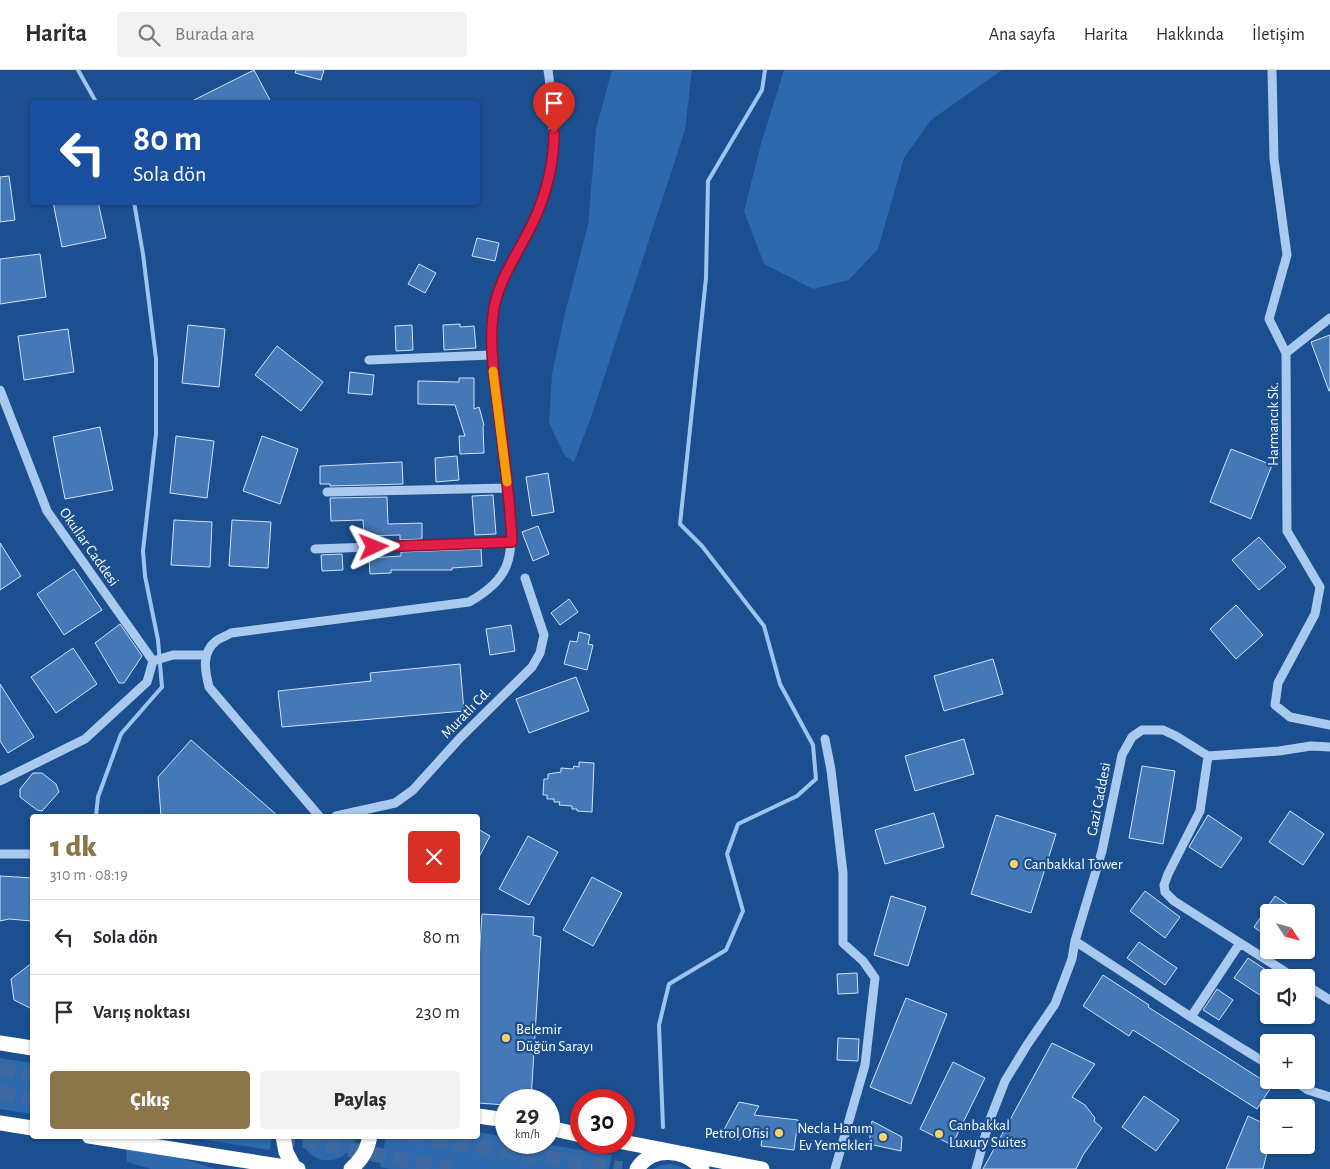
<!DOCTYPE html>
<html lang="tr">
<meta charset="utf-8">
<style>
:root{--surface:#fff;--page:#f2f2f3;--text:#2b2b33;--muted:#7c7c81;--line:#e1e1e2;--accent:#8a764a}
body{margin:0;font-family:"Alegreya Sans",sans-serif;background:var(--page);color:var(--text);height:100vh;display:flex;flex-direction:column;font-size:19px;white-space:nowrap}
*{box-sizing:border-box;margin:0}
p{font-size:16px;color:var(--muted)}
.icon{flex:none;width:28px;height:28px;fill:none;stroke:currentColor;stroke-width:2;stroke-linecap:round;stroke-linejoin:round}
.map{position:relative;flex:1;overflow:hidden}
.panel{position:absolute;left:30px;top:744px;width:450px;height:325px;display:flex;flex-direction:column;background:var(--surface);border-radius:5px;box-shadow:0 1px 4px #0004}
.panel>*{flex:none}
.top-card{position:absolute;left:30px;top:30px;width:450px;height:105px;border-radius:5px;box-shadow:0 1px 4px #0004;background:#1a4fa0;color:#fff;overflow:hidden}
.needle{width:32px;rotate:126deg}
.controls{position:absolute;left:1260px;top:834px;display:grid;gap:10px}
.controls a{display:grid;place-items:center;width:55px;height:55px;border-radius:5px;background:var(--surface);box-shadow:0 1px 4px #0004;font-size:25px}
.speed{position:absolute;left:495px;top:1019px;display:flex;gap:10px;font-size:25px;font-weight:700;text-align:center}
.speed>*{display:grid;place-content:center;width:65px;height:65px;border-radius:50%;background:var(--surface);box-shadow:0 1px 4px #0004;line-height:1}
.speed small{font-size:12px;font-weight:400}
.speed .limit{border:8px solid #d22;background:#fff;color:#111}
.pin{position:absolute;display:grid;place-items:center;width:42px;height:42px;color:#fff;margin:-51px -21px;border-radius:50% 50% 50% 0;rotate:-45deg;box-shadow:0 0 5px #0007}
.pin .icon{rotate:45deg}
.me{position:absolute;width:55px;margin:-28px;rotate:88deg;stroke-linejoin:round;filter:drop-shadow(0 0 4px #0008)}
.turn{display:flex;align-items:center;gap:18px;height:105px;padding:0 20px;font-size:22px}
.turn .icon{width:65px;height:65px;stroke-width:2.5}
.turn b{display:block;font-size:35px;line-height:42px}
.round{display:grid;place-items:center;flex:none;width:52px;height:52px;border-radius:5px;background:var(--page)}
.overview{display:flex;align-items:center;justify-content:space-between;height:85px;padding:0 20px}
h1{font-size:30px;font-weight:800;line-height:38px;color:var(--accent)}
.primary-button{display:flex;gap:10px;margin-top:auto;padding:10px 20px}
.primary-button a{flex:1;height:58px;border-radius:5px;background:var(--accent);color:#fff;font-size:20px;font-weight:800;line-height:58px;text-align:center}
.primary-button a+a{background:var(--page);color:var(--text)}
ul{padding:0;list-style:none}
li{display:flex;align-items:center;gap:15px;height:75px;padding:0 20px;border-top:1px solid var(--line)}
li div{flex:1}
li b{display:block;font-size:19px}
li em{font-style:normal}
header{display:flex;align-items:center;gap:30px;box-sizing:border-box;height:70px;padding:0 25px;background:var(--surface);border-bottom:1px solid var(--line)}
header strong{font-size:24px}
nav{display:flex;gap:28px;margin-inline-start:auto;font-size:18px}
.search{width:350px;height:45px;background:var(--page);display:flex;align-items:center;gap:12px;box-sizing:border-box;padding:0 18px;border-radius:5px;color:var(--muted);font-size:19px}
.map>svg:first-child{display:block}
</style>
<header>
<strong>Harita</strong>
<div class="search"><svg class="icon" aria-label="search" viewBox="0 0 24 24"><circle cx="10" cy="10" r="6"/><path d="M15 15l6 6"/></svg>Burada ara</div>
<nav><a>Ana sayfa</a><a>Harita</a><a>Hakkında</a><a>İletişim</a></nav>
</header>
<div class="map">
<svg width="1330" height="1099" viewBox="0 0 1330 1099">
<rect width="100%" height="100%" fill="#1b4f8f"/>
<path fill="#2e69ad" d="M 612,0 L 692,0 L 685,60 L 591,347 L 574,392 L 565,386 L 549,353 L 552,304 L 565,243 L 588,155 L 596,59 Z
M 784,0 L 1002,0 L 931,50 L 904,88 L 878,179 L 849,210 L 813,219 L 764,194 L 744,141 L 761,74 Z
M 0,988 L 32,993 L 32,1044 L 0,1039 Z
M 478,1062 L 506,1067 L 506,1072 L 537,1073 L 612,1085 L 609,1099 L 390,1099 L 380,1097 L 386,1066 L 478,1066 Z
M 180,1066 L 272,1066 L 270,1080 Z
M 301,1066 L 357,1066 C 348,1098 307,1099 301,1066 Z
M 126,1079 L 177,1087 L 216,1099 L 151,1099 L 127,1092 Z
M 672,1094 L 686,1099 L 653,1099 L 662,1095 Z"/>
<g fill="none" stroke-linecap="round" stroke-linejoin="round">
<path stroke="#9cc4f0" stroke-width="4" d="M 78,0 L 96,32
M 96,746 L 98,727 L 121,664 L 162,617 L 158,570 L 145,506 L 143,481 L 156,364 L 156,289 L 143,184 L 134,132
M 663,1057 L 659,955 L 669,914 L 726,880 L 743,841 L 727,784 L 738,754 L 797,726 L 816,709 L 813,675 L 780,614 L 764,556 L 702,476 L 680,454 L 706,208 L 708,111 L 762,20 L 765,0"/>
</g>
<path fill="#4478b7" stroke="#cfe3fa" d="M 254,0 L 271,32 L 190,32 Z
M 296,0 L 324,0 L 321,10 L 295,3 Z
M 9,106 L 15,150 L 0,152 L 0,107 Z
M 53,132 L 98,132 L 106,168 L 62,177 Z
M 477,168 L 499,173 L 495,191 L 472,186 Z
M 40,184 L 46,227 L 0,234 L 0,189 Z
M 419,194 L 436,203 L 425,223 L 408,214 Z
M 460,254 L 460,257 L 474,256 L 476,278 L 444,280 L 443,255 Z
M 188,255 L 225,259 L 219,317 L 182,313 Z
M 412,255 L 413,280 L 396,281 L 395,256 Z
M 68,259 L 74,302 L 24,310 L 18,266 Z
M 1330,265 L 1330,321 L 1329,321 L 1311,272 Z
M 277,276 L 323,312 L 301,341 L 255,305 Z
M 350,302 L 374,305 L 372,325 L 348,323 Z
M 459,308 L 474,308 L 474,339 L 479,337 L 484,355 L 483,356 L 484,383 L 460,384 L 459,366 L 465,366 L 455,335 L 418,334 L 418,311 L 459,312 Z
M 100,357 L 113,420 L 65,429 L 53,367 Z
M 176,366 L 214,371 L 207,428 L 170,423 Z
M 262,366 L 298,379 L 280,434 L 243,421 Z
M 1231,379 L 1272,395 L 1251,449 L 1210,432 Z
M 457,386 L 459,410 L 436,412 L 435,388 Z
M 402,392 L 403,414 L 330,416 L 330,414 L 320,414 L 320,396 Z
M 548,403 L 554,442 L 532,446 L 526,407 Z
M 493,425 L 496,464 L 475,465 L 472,426 Z
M 387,427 L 388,454 L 422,453 L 422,469 L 400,470 L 400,465 L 364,466 L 363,450 L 331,451 L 330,428 Z
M 174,450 L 212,452 L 210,497 L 171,495 Z
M 232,450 L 271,452 L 268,498 L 229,496 Z
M 538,456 L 549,484 L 533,491 L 522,462 Z
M 1259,467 L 1286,497 L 1259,520 L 1232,490 Z
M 0,473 L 21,506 L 0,520 Z
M 481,479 L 482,496 L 452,498 L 452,500 L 391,500 L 391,503 L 370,504 L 369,488 L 401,486 L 401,482 Z
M 342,484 L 343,500 L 322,501 L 321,485 Z
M 74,499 L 102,540 L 64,565 L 37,524 Z
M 569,529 L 578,542 L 560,555 L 551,543 Z
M 1236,535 L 1263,565 L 1236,589 L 1210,559 Z
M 120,554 L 142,586 L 124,613 L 119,613 L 95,573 Z
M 511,555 L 515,581 L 490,585 L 486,559 Z
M 579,562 L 590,565 L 588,574 L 593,575 L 587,600 L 564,594 L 570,571 L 577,572 Z
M 73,578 L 97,614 L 56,643 L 31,607 Z
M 993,589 L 1003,624 L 944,641 L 934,606 Z
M 460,594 L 464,641 L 282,657 L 278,621 L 371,611 L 370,603 Z
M 576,607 L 589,641 L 529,663 L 516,629 Z
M 0,614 L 34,667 L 8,683 L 0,671 Z
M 964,669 L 974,704 L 915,721 L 905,686 Z
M 191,670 L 278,746 L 161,746 L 158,707 Z
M 579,692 L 594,693 L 592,742 L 577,741 L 577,739 L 572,739 L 572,736 L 559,735 L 560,732 L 554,732 L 554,729 L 547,729 L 547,725 L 543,725 L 544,709 L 548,709 L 548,704 L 561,702 L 561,698 L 573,699 L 574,696 L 579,697 Z
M 1142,696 L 1175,701 L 1163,774 L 1129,768 Z
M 33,703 L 42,703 L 56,714 L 59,722 L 42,741 L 37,740 L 20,727 L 20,719 Z
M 1290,741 L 1324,764 L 1303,795 L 1269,772 Z
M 934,743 L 944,777 L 885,794 L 875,760 Z
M 996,745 L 1056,764 L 1031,843 L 971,824 Z
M 1208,745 L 1242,768 L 1221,798 L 1189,777 Z
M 478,759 L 490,766 L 478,789 Z
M 528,766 L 558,782 L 529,835 L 499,819 Z
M 0,806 L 32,808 L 32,851 L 9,849 L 0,851 Z
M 592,807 L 622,823 L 593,876 L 563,860 Z
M 1145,821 L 1180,847 L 1165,868 L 1130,841 Z
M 891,826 L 926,837 L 908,896 L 874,885 Z
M 1275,826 L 1299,842 L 1269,842 L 1269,868 L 1254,857 Z
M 482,844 L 534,847 L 533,865 L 541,867 L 531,1030 L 506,1030 L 506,1035 L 478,1033 L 478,906 Z
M 1139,872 L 1177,898 L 1165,915 L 1127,888 Z
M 1248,888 L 1269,902 L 1269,931 L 1234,908 Z
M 32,893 L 32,939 L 14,930 L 11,909 Z
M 857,903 L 858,923 L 838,924 L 837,904 Z
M 1103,905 L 1149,935 L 1148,937 L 1272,1016 L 1257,1039 L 1133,960 L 1129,966 L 1083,936 Z
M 1217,919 L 1233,930 L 1219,950 L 1203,940 Z
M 906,928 L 947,944 L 911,1034 L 870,1017 Z
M 838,968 L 859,969 L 858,991 L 837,990 Z
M 1052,973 L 1095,994 L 1072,1027 L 1085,1035 L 1095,1048 L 1094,1051 L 1102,1058 L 1083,1085 L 1076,1099 L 983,1099 Z
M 953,992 L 985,1008 L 952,1075 L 920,1059 Z
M 1144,1026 L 1179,1050 L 1156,1081 L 1122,1057 Z
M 739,1032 L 759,1036 L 754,1045 L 798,1050 L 794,1080 L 761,1076 L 762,1069 L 742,1066 L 740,1070 L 720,1067 Z
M 1248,1046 L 1269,1056 L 1269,1074 L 1263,1099 L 1226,1099 Z
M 872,1051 L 902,1067 L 901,1081 L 869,1074 Z"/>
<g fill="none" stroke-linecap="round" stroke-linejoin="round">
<path stroke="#3d69a0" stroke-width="15" stroke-dasharray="15 8" stroke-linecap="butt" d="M 0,999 L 32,1004
M 0,1023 L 32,1028
M 281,1066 L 450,1099
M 409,1066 L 622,1099"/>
<path stroke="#a9c9ee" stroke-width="9" d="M 1272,0 L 1274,89 L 1287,185 L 1269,249 L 1286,283 L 1287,461 L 1320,517 L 1315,544 L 1278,613 L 1275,635 L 1290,647 L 1330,655
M 1286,283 L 1330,248
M 369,290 L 491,285
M 0,320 L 47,441 L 153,591
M 327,422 L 508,418
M 315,479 L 512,472
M 153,591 L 173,585 L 206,585
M 825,669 L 831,700 L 843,803 L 843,873 L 863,891 L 875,908 L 865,995 L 835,1099
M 1208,686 L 1200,741 L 1168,804 L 1164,815 L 1165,822 L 1174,831 L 1295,908
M 0,711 L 85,669 L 147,612 L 153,591
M 319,746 L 209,617 C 205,601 201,583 216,571 C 220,568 226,566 231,563 L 469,532 C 512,508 513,487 510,441 C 508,402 501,363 496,324 C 493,298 490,272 493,245 C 497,210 520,180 535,148 C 557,99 556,53 548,0
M 336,746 L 395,733 L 413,720 L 460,668 L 532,597 L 540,583 L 544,565 L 525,508
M 0,784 L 32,784
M 1075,871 L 1191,947 L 1269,995
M 1306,915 L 1330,930
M 1191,947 L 1240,873
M 1293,1010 L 1308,1020 L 1330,1027
M 976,1099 L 989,1052 L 1005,1011 L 1027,975 L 1055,934 L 1072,889 L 1075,871 L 1102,781 L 1122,685 L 1132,667 L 1142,660 L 1163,660 L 1176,666 L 1208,686 L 1279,681 L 1311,676 L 1330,677"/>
<path stroke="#fff" stroke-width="15" d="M 0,973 L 32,978
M 478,1046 L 506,1050
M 0,1053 L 32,1058
M 549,1058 L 581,1065
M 89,1066 L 298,1099
M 283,1066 L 286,1082 L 295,1099
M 623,1072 L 762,1099
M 351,1099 C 362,1089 367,1081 370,1066
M 637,1099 C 652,1075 686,1079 702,1099"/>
</g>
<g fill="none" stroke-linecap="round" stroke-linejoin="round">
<defs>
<path id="route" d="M 374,477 L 512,472 C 510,429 504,387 499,344 C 495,311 489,278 493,245 C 497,209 521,180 535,148 C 547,121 554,92 554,63"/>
</defs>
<use href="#route" stroke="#92132f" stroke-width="12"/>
<use href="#route" stroke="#e11d48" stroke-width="9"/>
<path stroke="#f59e0b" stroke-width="9" d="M 493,301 L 507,412"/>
</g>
<g fill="#ffd166" stroke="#1b4f8f" stroke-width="2">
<circle cx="1014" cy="794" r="5"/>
<circle cx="506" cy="968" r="5"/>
<circle cx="779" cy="1063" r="5"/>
<circle cx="939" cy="1064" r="5"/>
<circle cx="883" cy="1067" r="5"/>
</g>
<g text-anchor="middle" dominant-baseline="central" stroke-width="4.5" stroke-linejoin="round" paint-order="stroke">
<g font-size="15" fill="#fff" stroke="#1b4f8f">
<text transform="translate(1273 354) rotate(-90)">Harmancık Sk.</text>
<text transform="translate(89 477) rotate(55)">Okullar Caddesi</text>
<text transform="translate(466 643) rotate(-46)">Muratlı Cd.</text>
<text transform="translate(1099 729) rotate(-79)">Gazi Caddesi</text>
</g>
<g font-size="15" fill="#fff" stroke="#1b4f8f" text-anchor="start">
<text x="1024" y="794">Canbakkal Tower</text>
<text x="516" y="959">Belemir<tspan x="516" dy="17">Düğün Sarayı</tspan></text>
<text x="949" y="1055">Canbakkal<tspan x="949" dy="17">Luxury Suites</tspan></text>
<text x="873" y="1058" text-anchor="end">Necla Hanım<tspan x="873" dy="17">Ev Yemekleri</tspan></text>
<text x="769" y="1063" text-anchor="end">Petrol Ofisi</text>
</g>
</g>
</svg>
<div class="controls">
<a><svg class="needle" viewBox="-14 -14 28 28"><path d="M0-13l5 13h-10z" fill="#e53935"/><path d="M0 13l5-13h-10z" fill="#7c7c81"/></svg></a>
<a><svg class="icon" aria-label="sound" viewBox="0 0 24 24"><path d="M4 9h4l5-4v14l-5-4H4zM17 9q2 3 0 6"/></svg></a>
<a>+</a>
<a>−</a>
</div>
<div class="speed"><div>29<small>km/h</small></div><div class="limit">30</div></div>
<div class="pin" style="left:554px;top:63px;background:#d93025"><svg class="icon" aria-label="arrive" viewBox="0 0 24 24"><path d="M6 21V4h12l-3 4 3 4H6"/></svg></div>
<svg class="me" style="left:374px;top:477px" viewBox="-20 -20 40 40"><path d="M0-17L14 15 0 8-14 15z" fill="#e11d48" stroke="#fff" stroke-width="4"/></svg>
<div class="top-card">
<div class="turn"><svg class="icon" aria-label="left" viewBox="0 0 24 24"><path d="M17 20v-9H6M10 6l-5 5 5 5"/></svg><div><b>80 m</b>Sola dön</div></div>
</div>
<section class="panel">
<div class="overview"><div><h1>1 dk</h1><p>310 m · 08:19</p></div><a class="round" style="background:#d93025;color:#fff"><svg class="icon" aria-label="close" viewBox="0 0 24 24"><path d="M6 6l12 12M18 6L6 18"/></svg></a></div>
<ul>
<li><svg class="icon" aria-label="left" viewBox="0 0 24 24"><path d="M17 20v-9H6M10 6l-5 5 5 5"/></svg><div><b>Sola dön</b></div><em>80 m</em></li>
<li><svg class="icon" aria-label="arrive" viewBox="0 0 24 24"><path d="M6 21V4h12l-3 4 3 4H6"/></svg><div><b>Varış noktası</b></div><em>230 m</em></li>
</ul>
<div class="primary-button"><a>Çıkış</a><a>Paylaş</a></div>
</section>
</div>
